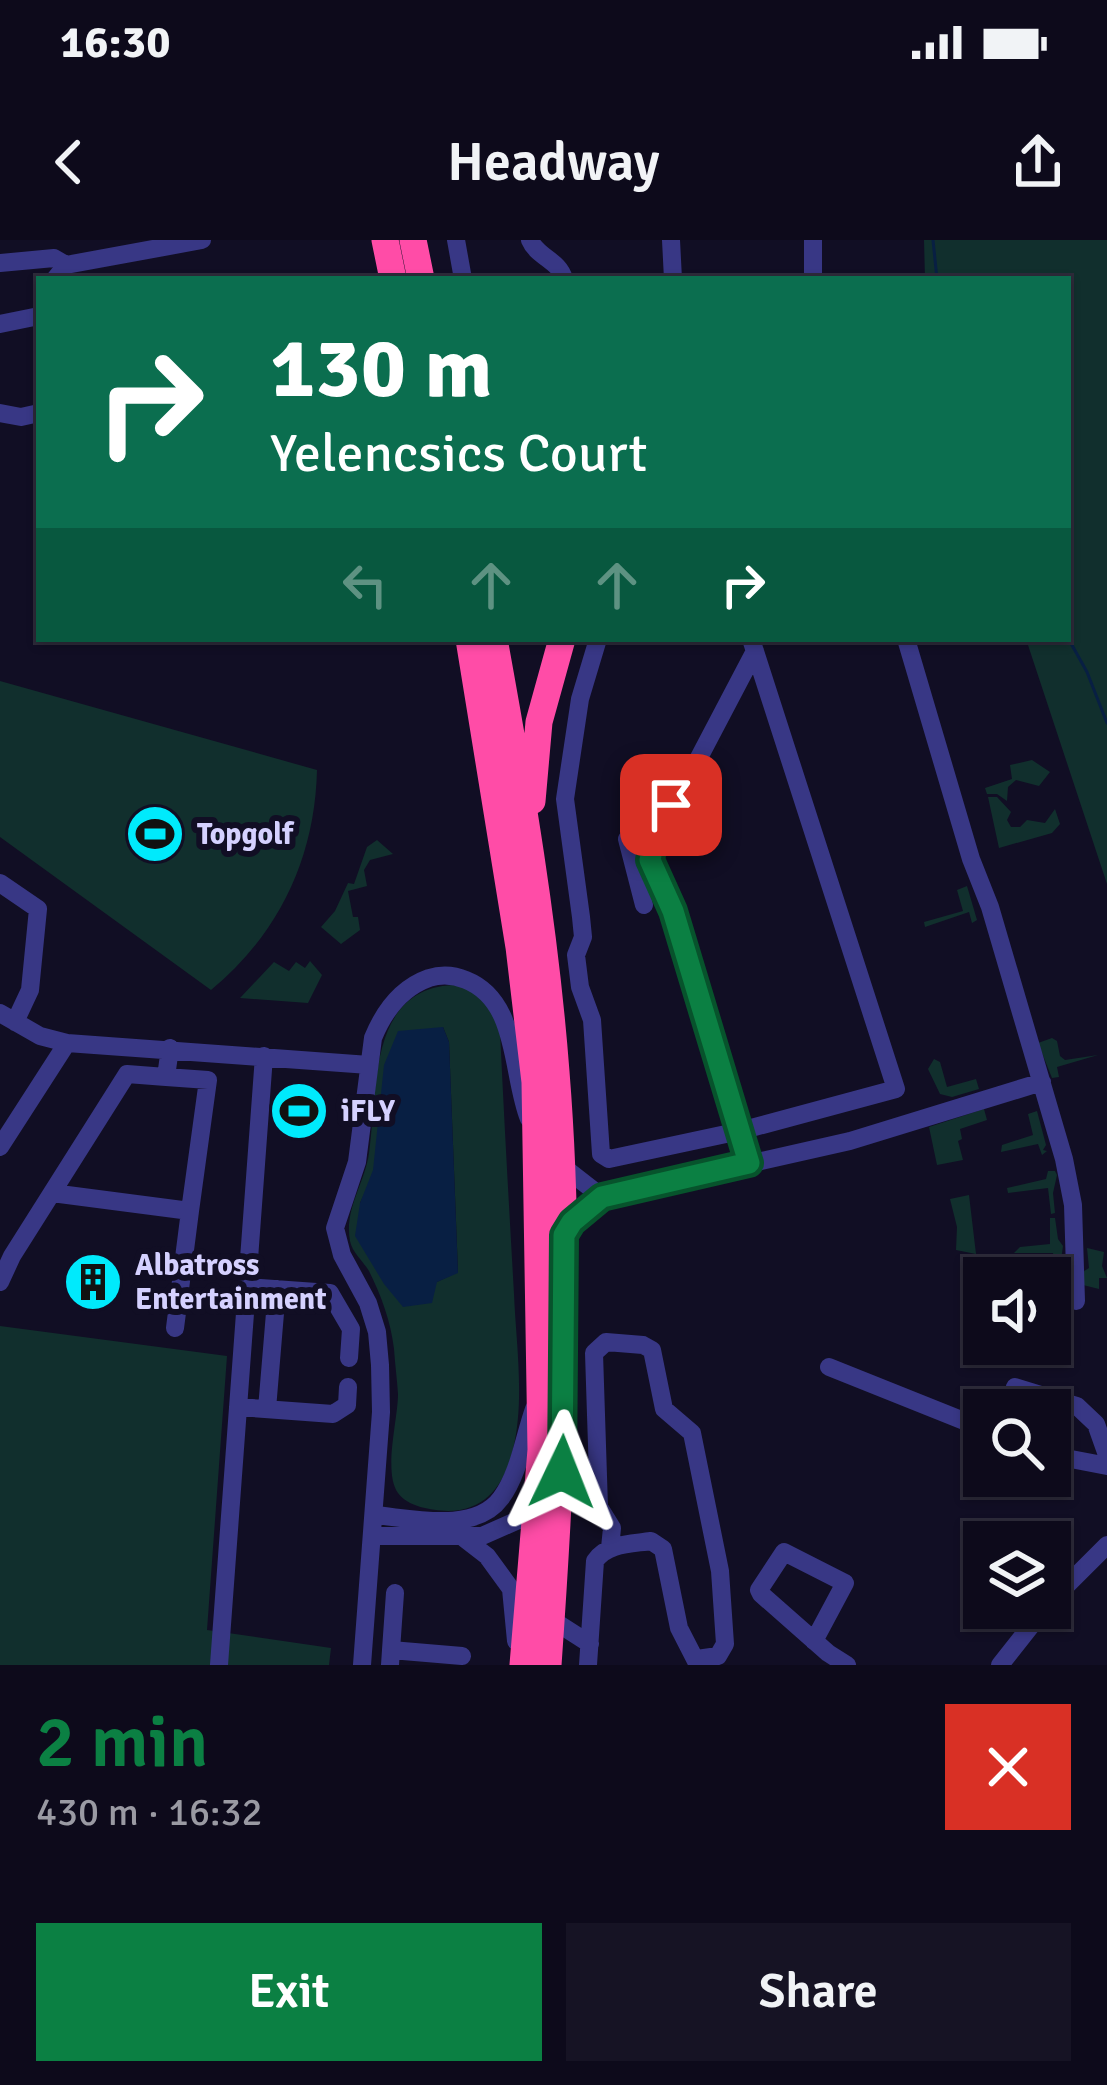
<!DOCTYPE html>
<meta charset="utf-8">
<style>
:root{--surface:#0d0a1b;--page:#161324;--text:#f1f3f6;--muted:#9a9aa3;--line:#2d2b3a;--accent:#0b8043}
body{margin:0;font-family:Signika,sans-serif;background:var(--page);color:var(--text);height:100vh;display:flex;flex-direction:column;font-size:45px;white-space:nowrap}
*{box-sizing:border-box;margin:0}
p{font-size:39px;color:var(--muted)}
.icon{flex:none;width:66px;height:66px;fill:none;stroke:currentColor;stroke-width:2;stroke-linecap:round;stroke-linejoin:round}
.map{position:relative;height:1425px;overflow:hidden}
.sheet{display:flex;flex-direction:column;background:var(--surface);flex:1}
.sheet>*{flex:none}
.top-card{position:absolute;left:36px;top:36px;width:1035px;height:366px;border-radius:0px;box-shadow:0 3px 9px #0004,0 0 0 3px var(--line);background:#0b6e4f;color:#fff;overflow:hidden}
.fabs{position:absolute;left:963px;top:1017px;display:grid;gap:24px}
.fabs a{display:grid;place-items:center;width:108px;height:108px;border-radius:0px;background:var(--surface);box-shadow:0 3px 9px #0004,0 0 0 3px var(--line);font-size:60px}
.pin{position:absolute;display:grid;place-items:center;width:102px;height:102px;color:#fff;margin:-51px;border-radius:24px;box-shadow:0 6px 18px #0006}
.me{position:absolute;width:132px;margin:-66px;rotate:2deg;stroke-linejoin:round;filter:drop-shadow(0 0 9px #0008)}
.turn{display:flex;align-items:center;gap:42px;height:252px;padding:0 36px;font-size:54px}
.turn .icon{width:156px;height:156px;stroke-width:2.5}
.turn b{display:block;font-size:84px;line-height:102px}
.lanes{display:flex;align-items:center;height:114px;padding:0 36px;background:#0003;justify-content:center;gap:60px;direction:ltr}
.lanes .off{opacity:.35}
.round{display:grid;place-items:center;flex:none;width:126px;height:126px;border-radius:0px;background:var(--page)}
.overview{display:flex;align-items:center;justify-content:space-between;height:204px;padding:0 36px}
h1{font-size:72px;font-weight:600;line-height:90px;color:var(--accent)}
.button{display:flex;gap:24px;margin-top:auto;padding:24px 36px}
.button a{flex:1;height:138px;border-radius:0px;background:var(--accent);color:#fff;font-size:48px;font-weight:600;line-height:138px;text-align:center}
.button a+a{background:var(--page);color:var(--text)}
.status{display:flex;justify-content:space-between;align-items:center;height:84px;padding:0 60px;background:var(--surface);direction:ltr}
.status svg{height:33px;fill:currentColor}
header{display:flex;justify-content:space-between;align-items:center;height:156px;padding:0 36px;background:var(--surface);font-size:54px;font-weight:600}
.map>svg:first-child{display:block}
</style>
<div class="status"><b>16:30</b><svg viewBox="0 0 49 12"><path d="M0 12V9h3v3zM5 12V6h3v6zM10 12V3h3v9zM15 12V0h3v12zM26 1h20v11H26zM47 4h2v5h-2z"/></svg></div>
<header><svg class="icon" aria-label="back" viewBox="0 0 24 24"><path d="M15 5l-7 7 7 7"/></svg>Headway<svg class="icon" aria-label="share" viewBox="0 0 24 24"><path d="M12 15V3M7 8l5-5 5 5M5 13v7h14v-7"/></svg></header>
<div class="map">
<svg width="1107" height="1425" viewBox="0 0 1107 1425">
<rect width="100%" height="100%" fill="#110e24"/>
<path fill="#112f2d" fill-rule="evenodd" d="M 924,0 L 1107,0 L 1107,644 L 1026,399 L 1068,399 L 1068,39 L 925,39 Z
M 0,441 L 317,530 C 315,618 279,694 211,750 L 0,597 Z
M 1032,520 L 1050,532 L 1039,546 L 1016,540 L 1008,547 L 1007,561 L 997,554 L 987,554 L 985,548 L 1012,539 L 1010,525 Z
M 988,557 L 997,557 L 1011,572 L 1007,580 L 1011,587 L 1020,587 L 1027,580 L 1045,583 L 1055,569 L 1060,584 L 1052,593 L 999,608 Z
M 377,600 L 393,614 L 370,620 L 364,630 L 367,646 L 348,651 L 353,677 L 358,677 L 360,690 L 341,704 L 321,687 L 335,671 L 348,643 L 354,644 L 367,607 Z
M 967,646 L 977,680 L 972,683 L 969,672 L 925,687 L 924,682 L 963,671 L 957,650 Z
M 310,721 L 322,735 L 308,763 L 240,758 L 274,722 L 289,731 L 296,722 L 305,728 Z
M 453,745 C 479,749 492,767 500,791 C 504,878 509,966 514,1054 C 516,1103 525,1160 513,1209 C 505,1244 486,1271 448,1271 C 431,1270 408,1267 398,1253 C 383,1232 398,1180 398,1154 C 397,1139 395,1124 394,1109 C 391,1082 381,1055 369,1031 C 363,1021 352,1012 350,1001 C 344,969 365,943 369,913 C 378,852 367,749 453,745 ZM 443,787 L 449,802 L 458,1032 L 437,1042 L 360,963 Z
M 1052,798 L 1057,801 L 1060,816 L 1065,820 L 1098,815 L 1057,827 L 1059,837 L 1052,838 L 1038,803 Z
M 934,819 L 940,822 L 947,847 L 976,839 L 979,849 L 952,857 L 940,854 L 928,829 Z
M 984,869 L 987,880 L 960,889 L 962,899 L 958,901 L 963,920 L 937,925 L 929,887 Z
M 1037,871 L 1046,905 L 1043,910 L 1047,911 L 1042,915 L 1038,904 L 1001,912 L 1002,905 L 1033,895 L 1028,874 Z
M 1048,931 L 1055,931 L 1057,935 L 1053,953 L 1055,973 L 1051,974 L 1048,948 L 1008,953 L 1007,948 L 1046,939 Z
M 969,955 L 976,1014 L 956,1010 L 957,987 L 950,959 Z
M 1050,978 L 1055,978 L 1058,999 L 1063,1006 L 1061,1020 L 1054,1023 L 1053,1013 L 1014,1013 L 1020,1007 L 1050,1004 Z
M 1087,1008 L 1104,1012 L 1102,1026 L 1107,1038 L 1099,1038 L 1099,1049 L 1083,1045 L 1081,1033 L 1089,1028 Z
M 0,1086 L 227,1116 L 207,1390 L 331,1408 L 329,1425 L 0,1425 Z"/>
<path fill="#081f43" d="M 443,787 L 449,802 L 458,1033 L 437,1042 L 432,1063 L 403,1067 L 384,1044 L 355,996 L 360,963 L 373,930 L 384,825 L 398,791 Z"/>
<g fill="none" stroke-linecap="round" stroke-linejoin="round">
<path stroke="#081f43" stroke-width="3" d="M 933,0 L 937,39
M 1068,398 L 1087,432 L 1107,483"/>
<path stroke="#383785" stroke-width="18" d="M 456,0 L 463,39
M 530,0 C 537,17 559,20 564,39
M 671,0 L 673,39
M 0,23 L 54,18 L 66,25
M 55,39 L 66,25 L 202,0
M 813,39 L 813,0
M 0,84 L 39,76
M 0,173 L 21,177 L 39,173
M 598,399 L 580,459 L 565,559 L 581,677 L 583,697 L 576,715 L 580,747 L 592,780 L 601,914 L 609,919 L 740,891 L 896,849 L 751,399
M 906,399 L 971,619 L 990,667 L 1064,919 L 1073,965 L 1076,1061
M 627,599 L 644,665
M 0,643 L 38,669 L 30,750 L 15,782
M 0,773 L 40,796 L 67,803
M 166,837 L 208,840 L 190,971
M 0,907 L 67,803 L 369,825
M 749,923 L 673,671 L 663,657 L 650,611 L 755,411
M 561,925 L 602,957 L 572,982 L 564,995
M 52,953 L 190,971 L 175,1088
M 602,957 L 850,901 L 1042,842
M 0,1042 L 12,1016 L 127,834 L 166,837 L 170,808
M 247,1047 L 330,1053 L 351,1089 L 349,1118
M 829,1127 L 984,1189
M 1015,1147 L 1077,1166 L 1096,1184 L 1107,1215
M 238,1167 L 333,1174 L 347,1165 L 348,1147
M 267,1169 L 277,1049
M 1050,1215 L 1107,1226
M 374,1275 C 411,1278 475,1294 501,1258 C 519,1234 524,1197 534,1169
M 372,1296 L 482,1296 L 541,1270
M 465,1299 L 487,1316 L 511,1349 L 516,1401
M 610,1308 L 612,1288 L 599,1267 L 594,1113 L 606,1102 L 643,1105 L 652,1110 L 664,1169 L 692,1193 L 720,1331 L 725,1404 L 718,1416 L 697,1419
M 1050,1362 L 1107,1305
M 551,1379 L 590,1404
M 814,1401 L 845,1343 L 784,1312 L 759,1350 L 761,1354 L 828,1413 L 847,1425
M 391,1410 L 395,1353
M 219,1425 L 264,816
M 362,1425 L 381,1172 L 380,1125 L 377,1092 L 368,1063 L 342,1015 L 335,988 L 357,922 L 373,798 C 384,771 401,748 429,738 C 442,734 454,735 466,740 C 519,761 511,834 529,879
M 390,1425 L 391,1410 L 462,1416
M 588,1425 L 595,1321 C 607,1303 632,1304 651,1301 L 663,1309 L 679,1388 L 698,1425
M 1000,1425 L 1045,1368"/>
<path stroke="#ff4ca7" stroke-width="27" d="M 385,0 L 393,39
M 413,0 L 421,39
M 469,399 L 519,707 L 535,842 L 541,1210 L 523,1425
M 494,399 C 520,542 545,687 556,832 C 572,1030 562,1228 548,1425
M 532,561 L 539,482 L 562,399"/>
</g>
<g fill="none" stroke-linecap="round" stroke-linejoin="round">
<defs>
<path id="route" d="M 562,1232 L 564,995 L 572,982 L 602,957 L 749,923 L 673,671 L 650,620 L 654,599 L 671,565"/>
</defs>
<use href="#route" stroke="#07532c" stroke-width="30"/>
<use href="#route" stroke="#0b8043" stroke-width="21"/>
</g>
<defs>
<symbol id="stadium-disc" viewBox="-11 -11 22 22"><circle r="9.5" fill="#00eafc" stroke="#110e24"/><path d="M0-5a6.5 5 0 1 0 0 10a6.5 5 0 1 0 0-10ZM-3.5-1.8h7v3.6h-7Z" fill="#111"/></symbol>
<symbol id="building-disc" viewBox="-11 -11 22 22"><circle r="9.5" fill="#00eafc" stroke="#110e24"/><path d="M-4-6H4V6H1V3H-1V6H-4ZM-2.5-4.3h1.7v1.8h-1.7ZM.8-4.3h1.7v1.8H.8ZM-2.5-1h1.7V.8h-1.7ZM.8-1h1.7V.8H.8Z" fill="#111"/></symbol>
</defs>
<g fill-rule="evenodd">
<use href="#stadium-disc" x="122" y="561" width="66" height="66"/>
<use href="#stadium-disc" x="266" y="838" width="66" height="66"/>
<use href="#building-disc" x="60" y="1009" width="66" height="66"/>
</g>
<g text-anchor="middle" dominant-baseline="central" stroke-width="12" stroke-linejoin="round" paint-order="stroke">
<g font-size="30" font-weight="bold" fill="#d5d1ff" stroke="#110e24" text-anchor="start">
<text x="197" y="594">Topgolf</text>
<text x="341" y="871">iFLY</text>
<text x="135" y="1025">Albatross<tspan x="135" dy="34">Entertainment</tspan></text>
</g>
</g>
</svg>
<div class="fabs">
<a><svg class="icon" aria-label="sound" viewBox="0 0 24 24"><path d="M4 9h4l5-4v14l-5-4H4zM17 9q2 3 0 6"/></svg></a>
<a><svg class="icon" aria-label="search" viewBox="0 0 24 24"><circle cx="10" cy="10" r="6"/><path d="M15 15l6 6"/></svg></a>
<a><svg class="icon" aria-label="layers" viewBox="0 0 24 24"><path d="M12 4l9 5-9 5-9-5zM3 14l9 5 9-5"/></svg></a>
</div>
<div class="pin" style="left:671px;top:565px;background:#d93025"><svg class="icon" aria-label="arrive" viewBox="0 0 24 24"><path d="M6 21V4h12l-3 4 3 4H6"/></svg></div>
<svg class="me" style="left:562px;top:1232px" viewBox="-20 -20 40 40"><path d="M0-17L14 15 0 8-14 15z" fill="#0b8043" stroke="#fff" stroke-width="4"/></svg>
<div class="top-card">
<div class="turn"><svg class="icon" aria-label="right" viewBox="0 0 24 24"><path d="M7 20v-9h11M14 6l5 5-5 5"/></svg><div><b>130 m</b>Yelencsics Court</div></div>
<div class="lanes"><svg class="icon off" aria-label="left" viewBox="0 0 24 24"><path d="M17 20v-9H6M10 6l-5 5 5 5"/></svg><svg class="icon off" aria-label="ahead" viewBox="0 0 24 24"><path d="M12 20V5M6 11l6-6 6 6"/></svg><svg class="icon off" aria-label="ahead" viewBox="0 0 24 24"><path d="M12 20V5M6 11l6-6 6 6"/></svg><svg class="icon" aria-label="right" viewBox="0 0 24 24"><path d="M7 20v-9h11M14 6l5 5-5 5"/></svg></div>
</div>
</div>
<section class="sheet">
<div class="overview"><div><h1>2 min</h1><p>430 m · 16:32</p></div><a class="round" style="background:#d93025;color:#fff"><svg class="icon" aria-label="close" viewBox="0 0 24 24"><path d="M6 6l12 12M18 6L6 18"/></svg></a></div>
<div class="button"><a>Exit</a><a>Share</a></div>
</section>
